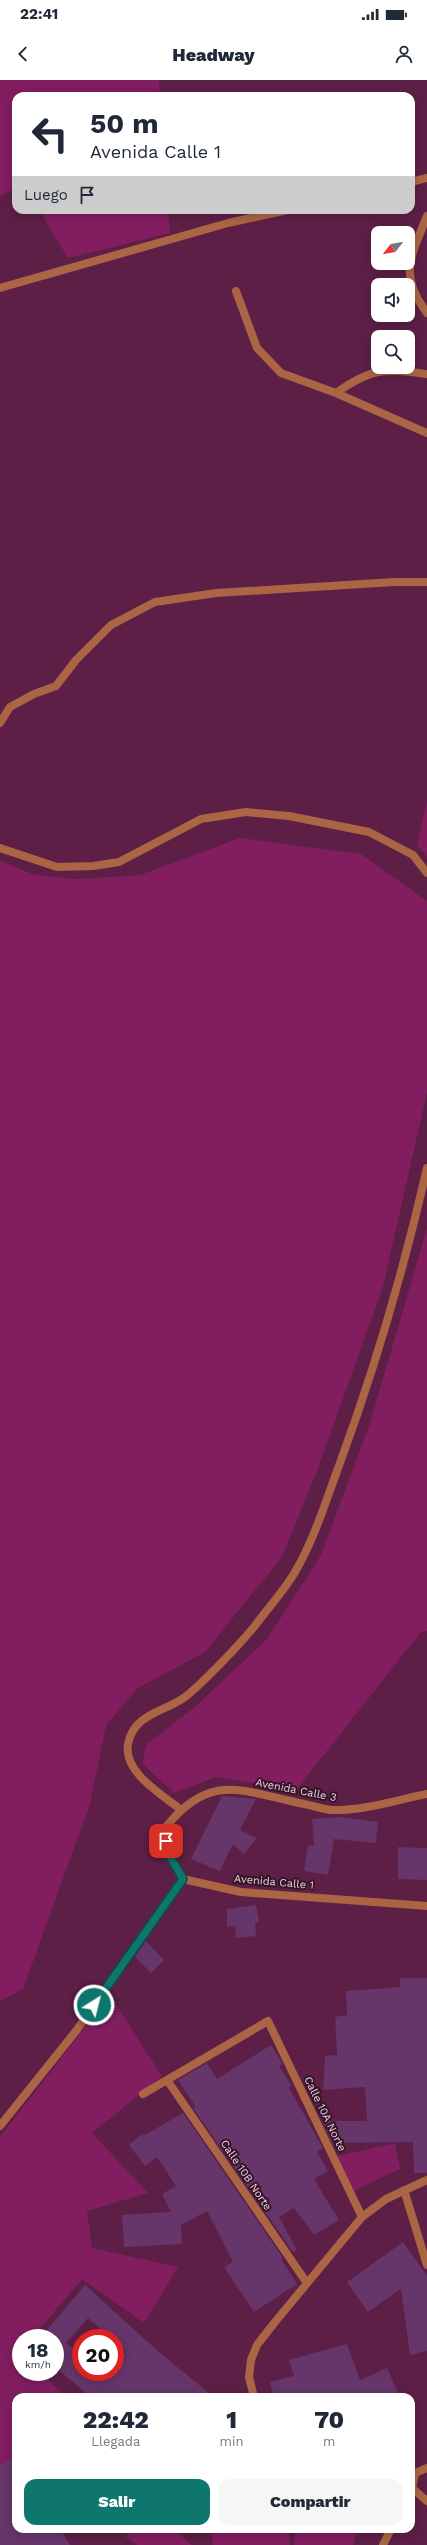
<!DOCTYPE html>
<html lang="es">
<style>
:root{--surface:#fff;--page:#f6f6f7;--text:#1f2937;--muted:#747a83;--accent:#0f766e}
body{margin:0;font-family:"Work Sans",sans-serif;background:var(--page);color:var(--text);height:100vh;display:flex;flex-direction:column;font-size:15px;white-space:nowrap}
*{box-sizing:border-box;margin:0}
p{font-size:13px;color:var(--muted)}
.icon{flex:none;width:22px;height:22px;fill:none;stroke:currentColor;stroke-width:2;stroke-linecap:round;stroke-linejoin:round}
.map{position:relative;flex:1;overflow:hidden}
.panel{position:absolute;left:12px;top:2313px;width:403px;height:140px;display:flex;flex-direction:column;background:var(--surface);border-radius:12px;box-shadow:0 2px 10px #0003}
.panel>*{flex:none}
.hud{position:absolute;left:12px;top:12px;width:403px;height:122px;border-radius:12px;box-shadow:0 2px 10px #0003;background:#fff;color:var(--text);overflow:hidden}
.needle{width:26px;rotate:239deg}
.buttons{position:absolute;left:371px;top:146px;display:grid;gap:8px}
.buttons a{display:grid;place-items:center;width:44px;height:44px;border-radius:8px;background:var(--surface);box-shadow:0 2px 10px #0003;font-size:20px}
.speed{position:absolute;left:12px;top:2249px;display:flex;gap:8px;font-size:20px;font-weight:700;text-align:center}
.speed>*{display:grid;place-content:center;width:52px;height:52px;border-radius:50%;background:var(--surface);box-shadow:0 2px 10px #0003;line-height:1}
.speed small{font-size:10px;font-weight:400}
.speed .limit{border:6px solid #d22;background:#fff;color:#111}
.pin{position:absolute;display:grid;place-items:center;width:34px;height:34px;color:#fff;margin:-17px;border-radius:8px;box-shadow:0 2px 6px #0006}
.me{position:absolute;width:44px;margin:-22px;rotate:36deg;stroke-linejoin:round;filter:drop-shadow(0 0 3px #0008)}
.turn{display:flex;align-items:center;gap:14px;height:84px;padding:0 12px;font-size:18px}
.turn .icon{width:52px;height:52px;stroke-width:2.5}
.turn b{display:block;font-size:28px;line-height:34px}
.then{display:flex;align-items:center;height:38px;padding:0 12px;background:#0003;gap:8px;font-size:15px}
.eta{display:flex;justify-content:space-evenly;align-items:center;height:68px;text-align:center}
.eta b{font-size:24px;font-weight:800;line-height:28px}
.action{display:flex;gap:8px;margin-top:auto;padding:8px 12px}
.action a{flex:1;height:46px;border-radius:12px;background:var(--accent);color:#fff;font-size:16px;font-weight:800;line-height:46px;text-align:center}
.action a+a{background:var(--page);color:var(--text)}
.status{display:flex;justify-content:space-between;align-items:center;height:28px;padding:0 20px;background:var(--surface);direction:ltr}
.status svg{height:11px;fill:currentColor}
header{display:flex;justify-content:space-between;align-items:center;height:52px;padding:0 12px;background:var(--surface);font-size:18px;font-weight:800}
.map>svg:first-child{display:block}
</style>
<div class="status"><b>22:41</b><svg viewBox="0 0 49 12"><path d="M0 12V9h3v3zM5 12V6h3v6zM10 12V3h3v9zM15 12V0h3v12zM26 1h20v11H26zM47 4h2v5h-2z"/></svg></div>
<header><svg class="icon" aria-label="back" viewBox="0 0 24 24"><path d="M15 5l-7 7 7 7"/></svg>Headway<svg class="icon" aria-label="person" viewBox="0 0 24 24"><circle cx="12" cy="8" r="4"/><path d="M4 21q1-7 8-7t8 7"/></svg></header>
<div class="map">
<svg width="427" height="2465" viewBox="0 0 427 2465">
<rect width="100%" height="100%" fill="#5d1f46"/>
<path fill="#821d60" d="M 0,0 L 159,0 L 160,16 L 16,16 L 16,108 L 0,116 Z
M 39,130 L 168,130 L 170,153 L 68,178 Z
M 427,721 L 427,777 L 417,765 Z
M 240,758 L 361,774 L 427,821 L 427,1012 L 383,1207 L 317,1391 L 282,1477 L 205,1572 L 138,1608 L 106,1645 L 90,1724 L 23,1909 L 0,1921 L 0,781 L 35,795 L 78,799 L 140,795 Z
M 427,1148 L 427,1551 L 421,1552 L 296,1710 L 216,1697 L 174,1713 L 142,1683 L 147,1664 L 196,1626 L 267,1559 L 321,1475 L 370,1343 Z
M 110,1915 L 162,1996 L 92,2053 L 148,2113 L 87,2131 L 92,2168 L 178,2187 L 144,2243 L 82,2199 L 32,2258 L 21,2258 L 21,2292 L 40,2292 L 66,2317 L 16,2317 L 16,2377 L 0,2387 L 0,2057 Z
M 395,2063 L 400,2089 L 352,2112 L 337,2076 Z
M 132,2449 L 173,2449 L 192,2465 L 137,2465 L 126,2457 Z
M 211,2449 L 288,2449 L 290,2465 L 213,2465 Z
M 295,2449 L 357,2449 L 353,2465 L 294,2465 Z"/>
<path fill="#66356a" fill-rule="evenodd" d="M 222,1716 L 256,1719 L 240,1750 L 257,1758 L 244,1774 L 233,1764 L 220,1791 L 191,1779 Z
M 341,1737 L 378,1742 L 376,1763 L 334,1759 L 328,1795 L 304,1791 L 308,1765 L 314,1766 L 312,1739 Z
M 398,1767 L 427,1768 L 427,1800 L 398,1799 Z
M 256,1825 L 259,1842 L 255,1843 L 256,1856 L 236,1858 L 235,1846 L 227,1847 L 227,1829 Z
M 146,1861 L 164,1880 L 151,1893 L 135,1877 Z
M 400,1898 L 427,1898 L 427,2093 L 414,2093 L 413,2062 L 332,2063 L 322,2041 L 367,2041 L 365,2007 L 323,2010 L 325,1976 L 337,1975 L 335,1937 L 347,1935 L 346,1911 L 400,1907 Z
M 271,1965 L 283,1984 L 279,1986 L 292,2006 L 289,2008 L 323,2068 L 317,2072 L 328,2091 L 314,2099 L 339,2140 L 314,2155 L 294,2128 L 279,2137 L 297,2170 L 293,2172 L 193,2028 L 195,2026 L 178,2000 L 207,1983 L 217,1999 Z
M 183,2033 L 283,2178 L 281,2179 L 297,2204 L 254,2232 L 224,2187 L 233,2182 L 207,2131 L 181,2145 L 182,2164 L 124,2167 L 122,2135 L 171,2132 L 162,2114 L 176,2106 L 157,2077 L 145,2086 L 129,2065 L 142,2054 L 143,2056 Z
M 403,2162 L 427,2196 L 427,2271 L 410,2275 L 401,2209 L 368,2232 L 347,2202 Z
M 85,2205 L 160,2273 L 214,2317 L 91,2317 L 55,2287 L 55,2258 L 40,2258 ZM 88,2238 L 110,2258 L 115,2258 L 115,2262 L 126,2272 L 115,2284 L 115,2292 L 81,2292 L 81,2276 L 66,2263 Z
M 347,2264 L 360,2300 L 387,2288 L 400,2317 L 316,2317 L 315,2313 L 297,2317 L 274,2317 L 270,2302 L 294,2296 L 289,2280 Z
M 16,2375 L 16,2449 L 60,2449 L 70,2465 L 0,2465 L 0,2385 Z"/>
<g fill="none" stroke-linecap="round" stroke-linejoin="round">
<path stroke="#ab6544" stroke-width="8" d="M 0,2046 L 76,1951 L 183,1799"/>
<path stroke="#ab6544" stroke-width="8" d="M 404,2110 L 427,2185
M 413,2409 L 427,2421"/>
<path stroke="#ab6544" stroke-width="8" d="M 411,102 L 427,98
M 427,136 C 411,177 398,194 427,233
M 0,208 L 228,143 L 288,130
M 236,211 L 257,268 L 281,293 L 336,313 L 427,353
M 336,313 C 373,287 384,289 427,294
M 0,643 L 10,627 L 34,614 L 56,606 L 76,580 L 111,545 L 155,522 L 216,513 L 394,502 L 427,502
M 0,768 L 57,787 L 93,786 L 119,782 L 201,739 L 246,732 L 289,736 L 369,752 L 413,775 L 427,793
M 180,1729 C 161,1714 123,1692 128,1664 C 134,1633 165,1632 185,1617 C 202,1604 240,1564 254,1547 C 267,1529 284,1511 295,1492 C 315,1458 326,1420 340,1383 C 376,1285 404,1189 427,1088
M 167,2000 L 307,2203
M 143,2014 L 268,1941 L 362,2137
M 411,2412 L 415,2394
M 383,2465 L 391,2449"/>
<path stroke="#ab6544" stroke-width="8" d="M 427,1714 C 396,1720 363,1731 331,1730 C 322,1729 313,1726 304,1724 C 243,1712 211,1690 165,1748 L 167,1773 L 183,1799 L 241,1812 L 427,1826
M 254,2317 L 249,2297 L 251,2280 L 257,2265 L 275,2242 L 362,2137 L 386,2119 L 427,2100
M 411,2395 L 427,2388"/>
</g>
<g fill="none" stroke-linecap="round" stroke-linejoin="round">
<defs>
<path id="route" d="M 94,1925 L 183,1799 L 168,1773 L 166,1761"/>
</defs>
<use href="#route" stroke="#0a4d48" stroke-width="10"/>
<use href="#route" stroke="#0f766e" stroke-width="7"/>
</g>
<g text-anchor="middle" dominant-baseline="central" stroke-width="4" stroke-linejoin="round" paint-order="stroke">
<g font-size="11" fill="#f2cbe0" stroke="#321627">
<text transform="translate(296 1710) rotate(11)">Avenida Calle 3</text>
<text transform="translate(274 1802) rotate(5)">Avenida Calle 1</text>
<text transform="translate(325 2034) rotate(64)">Calle 10A Norte</text>
<text transform="translate(246 2095) rotate(56)">Calle 10B Norte</text>
</g>
</g>
</svg>
<div class="buttons">
<a><svg class="needle" viewBox="-14 -14 28 28"><path d="M0-13l5 13h-10z" fill="#e53935"/><path d="M0 13l5-13h-10z" fill="#747a83"/></svg></a>
<a><svg class="icon" aria-label="sound" viewBox="0 0 24 24"><path d="M4 9h4l5-4v14l-5-4H4zM17 9q2 3 0 6"/></svg></a>
<a><svg class="icon" aria-label="search" viewBox="0 0 24 24"><circle cx="10" cy="10" r="6"/><path d="M15 15l6 6"/></svg></a>
</div>
<div class="speed"><div>18<small>km/h</small></div><div class="limit">20</div></div>
<div class="pin" style="left:166px;top:1761px;background:#d93025"><svg class="icon" aria-label="arrive" viewBox="0 0 24 24"><path d="M6 21V4h12l-3 4 3 4H6"/></svg></div>
<svg class="me" style="left:94px;top:1925px" viewBox="-20 -20 40 40"><circle r="17" fill="#0f766e" stroke="#fff" stroke-width="3"/><path d="M0-11L8 9 0 5-8 9z" fill="#fff"/></svg>
<div class="hud">
<div class="turn"><svg class="icon" aria-label="left" viewBox="0 0 24 24"><path d="M17 20v-9H6M10 6l-5 5 5 5"/></svg><div><b>50 m</b>Avenida Calle 1</div></div>
<div class="then">Luego<svg class="icon" aria-label="arrive" viewBox="0 0 24 24"><path d="M6 21V4h12l-3 4 3 4H6"/></svg></div>
</div>
<section class="panel">
<div class="eta">
<div><b>22:42</b><p>Llegada</p></div>
<div><b>1</b><p>min</p></div>
<div><b>70</b><p>m</p></div>
</div>
<div class="action"><a>Salir</a><a>Compartir</a></div>
</section>
</div>
